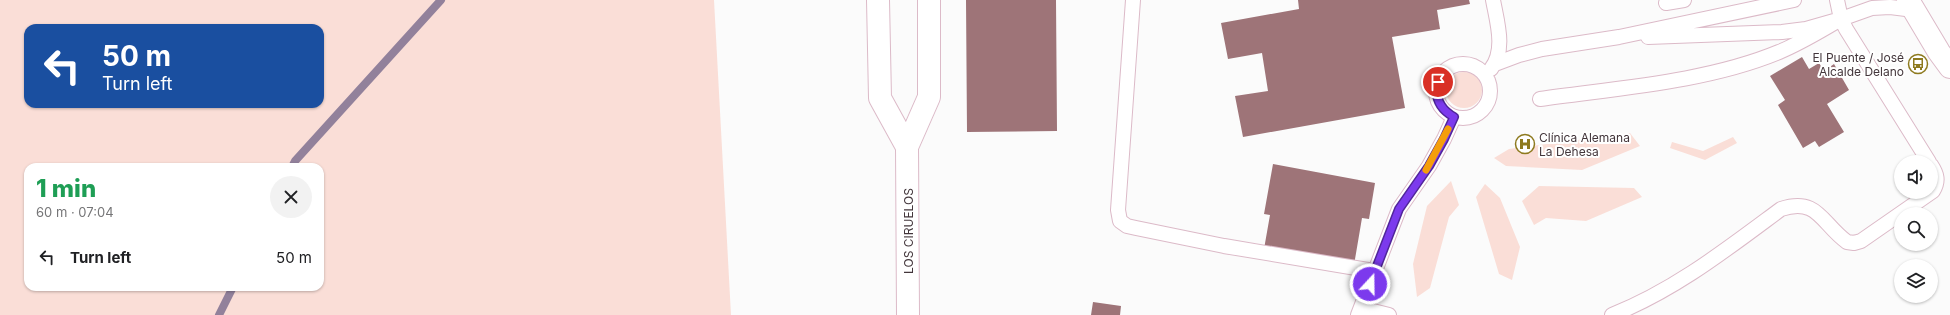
<!DOCTYPE html>
<meta charset="utf-8">
<style>
:root{--surface:#fff;--page:#f2f2f2;--text:#202124;--muted:#757577}
body{margin:0;font-family:Inter,sans-serif;background:var(--page);color:var(--text);height:100vh;display:flex;flex-direction:column;font-size:15px;white-space:nowrap}
*{box-sizing:border-box;margin:0}
p{font-size:13px;color:var(--muted)}
.icon{flex:none;width:22px;height:22px;fill:none;stroke:currentColor;stroke-width:2;stroke-linecap:round;stroke-linejoin:round}
.map{position:relative;flex:1;overflow:hidden}
.side{position:absolute;left:24px;top:163px;width:300px;height:128px;display:flex;flex-direction:column;background:var(--surface);border-radius:12px;box-shadow:0 1px 3px #0004}
.side>*{flex:none}
.hud{position:absolute;left:24px;top:24px;width:300px;height:84px;border-radius:12px;box-shadow:0 1px 3px #0004;background:#1a4fa0;color:#fff;overflow:hidden}
.controls{position:absolute;left:1894px;top:155px;display:grid;gap:8px}
.controls a{display:grid;place-items:center;width:44px;height:44px;border-radius:50%;background:var(--surface);box-shadow:0 1px 3px #0004;font-size:20px}
.pin{position:absolute;display:grid;place-items:center;width:34px;height:34px;color:#fff;margin:-17px;border:2px solid #fff;border-radius:50%;box-shadow:0 1px 4px #0007}
.me{position:absolute;width:44px;margin:-22px;rotate:21deg;stroke-linejoin:round;filter:drop-shadow(0 0 3px #0008)}
.turn{display:flex;align-items:center;gap:14px;height:84px;padding:0 12px;font-size:18px}
.turn .icon{width:52px;height:52px;stroke-width:2.5}
.turn b{display:block;font-size:28px;line-height:34px}
.round{display:grid;place-items:center;flex:none;width:42px;height:42px;border-radius:21px;background:var(--page)}
.head{display:flex;align-items:center;justify-content:space-between;height:68px;padding:0 12px}
h1{font-size:24px;font-weight:800;line-height:30px;color:#1e9e55}
ul{padding:0;list-style:none}
li{display:flex;align-items:center;gap:12px;height:52px;padding:0 12px}
li div{flex:1}
li b{display:block;font-size:15px}
li em{font-style:normal}
.map>svg:first-child{display:block}
</style>
<div class="map">
<svg width="1950" height="315" viewBox="0 0 1950 315">
<rect width="100%" height="100%" fill="#fbfbfb"/>
<path fill="#faded7" fill-rule="evenodd" d="M 0,0 L 714,0 L 731,315 L 0,315 ZM 28,28 L 320,28 L 320,104 L 28,104 ZM 28,167 L 320,167 L 320,287 L 28,287 Z
M1446 90a18 18 0 1 1 36 0a18 18 0 1 1-36 0Z
M 1630,133 L 1640,146 L 1582,170 L 1506,166 L 1494,158 L 1509,149 Z
M 1733,137 L 1737,143 L 1705,160 L 1670,148 L 1672,142 L 1703,151 Z
M 1451,181 L 1459,205 L 1449,217 L 1430,288 L 1417,297 L 1413,264 L 1427,206 Z
M 1485,184 L 1500,198 L 1520,247 L 1512,280 L 1499,274 L 1476,197 Z
M 1539,186 L 1634,188 L 1642,197 L 1586,221 L 1546,218 L 1534,225 L 1522,201 Z"/>
<g fill="none" stroke-linecap="round" stroke-linejoin="round">
<path stroke="#92819b" stroke-width="8" d="M 292,167 L 295,161 L 441,0
M 219,315 L 233,287"/>
</g>
<path fill="#9e7478" d="M 966,0 L 1056,0 L 1057,131 L 967,132 Z
M 1298,0 L 1469,0 L 1470,4 L 1437,10 L 1440,29 L 1392,37 L 1405,108 L 1243,137 L 1235,96 L 1268,91 L 1262,53 L 1228,59 L 1221,23 L 1299,9 Z
M 1802,57 L 1809,69 L 1819,63 L 1824,71 L 1834,64 L 1849,90 L 1827,104 L 1844,132 L 1819,147 L 1815,141 L 1803,148 L 1778,105 L 1785,100 L 1770,76 Z
M 1273,164 L 1375,183 L 1369,219 L 1362,218 L 1354,265 L 1264,249 L 1270,215 L 1264,214 Z
M 1093,302 L 1121,306 L 1120,315 L 1091,315 Z"/>
<g fill="none" stroke-linecap="round" stroke-linejoin="round">
<defs>
<path id="lane" d="M 1133,0 L 1118,210 L 1120,221 L 1127,226 L 1136,228 L 1224,246 L 1374,271
M 1837,0 L 1841,19 L 1846,29 L 1929,162
M 1666,3 L 1684,0
M 1648,37 L 1782,32 L 1806,29 L 1841,19 L 1872,8 L 1890,7 L 1914,10
M1436 91a27 27 0 1 1 54 0a27 27 0 1 1-54 0Z
M 1495,64 L 1519,55 L 1542,49 L 1619,37 L 1794,0
M 1491,69 C 1506,50 1497,22 1493,0
M 1540,99 C 1617,88 1707,82 1779,52 C 1801,43 1820,31 1841,19
M 1361,308 L 1389,315
M 1358,315 L 1399,209 L 1429,166 L 1444,139 L 1454,117
M 1612,315 C 1675,290 1727,249 1781,209 C 1818,197 1821,223 1847,242 L 1854,243 L 1861,241 L 1933,191 C 1939,181 1937,174 1931,165"/>
<path id="street" d="M 878,0 L 880,98 L 907,147
M 908,315 L 907,147 L 929,97 L 929,0"/>
<path id="primary" d="M 1908,0 L 1939,52 L 1950,67"/>
</defs>
<use href="#lane" stroke="#dcbac8" stroke-width="16"/>
<use href="#street" stroke="#dcbac8" stroke-width="24"/>
<use href="#primary" stroke="#dcbac8" stroke-width="24"/>
<use href="#lane" stroke="#fff" stroke-width="14"/>
<use href="#street" stroke="#fff" stroke-width="22"/>
<use href="#primary" stroke="#fff" stroke-width="22"/>
</g>
<g fill="none" stroke-linecap="round" stroke-linejoin="round">
<defs>
<path id="route" d="M 1370,284 L 1399,209 L 1429,166 L 1444,139 L 1454,117 C 1440,109 1434,98 1438,82"/>
</defs>
<use href="#route" stroke="#51269a" stroke-width="10"/>
<use href="#route" stroke="#7c3aed" stroke-width="7"/>
<path stroke="#f59e0b" stroke-width="7" d="M 1426,170 L 1448,129"/>
</g>
<defs>
<symbol id="bus-ring" viewBox="-11 -11 22 22"><circle r="9.5" fill="#fff" stroke="#8e7a1f" stroke-width="1.5"/><path d="M-5-6H5V4H4V6H2V4H-2V6H-4V4H-5ZM-3.5-4V0h7V-4ZM-3.5 1.2v1.5H-2V1.2ZM2 1.2v1.5H3.5V1.2Z" fill="#8e7a1f"/></symbol>
<symbol id="hospital-ring" viewBox="-11 -11 22 22"><circle r="9.5" fill="#fff" stroke="#8e7a1f" stroke-width="1.5"/><path d="M-5-5h3v3.5h4V-5h3V5h-3V1.5h-4V5h-3Z" fill="#8e7a1f"/></symbol>
</defs>
<g fill-rule="evenodd">
<use href="#bus-ring" x="1907" y="53" width="22" height="22"/>
<use href="#hospital-ring" x="1514" y="133" width="22" height="22"/>
</g>
<g text-anchor="middle" dominant-baseline="central" stroke-width="4" stroke-linejoin="round" paint-order="stroke">
<g font-size="12" fill="#43363b" stroke="#fff" text-anchor="end">
<text x="1904" y="57">El Puente / José<tspan x="1904" dy="14">Alcalde Delano</tspan></text>
<text x="1539" y="137" text-anchor="start">Clínica Alemana<tspan x="1539" dy="14">La Dehesa</tspan></text>
</g>
<g font-size="12" fill="#43363b" stroke="#fff">
<text transform="translate(908 231) rotate(-90)">LOS CIRUELOS</text>
</g>
</g>
</svg>
<div class="controls">
<a><svg class="icon" aria-label="sound" viewBox="0 0 24 24"><path d="M4 9h4l5-4v14l-5-4H4zM17 9q2 3 0 6"/></svg></a>
<a><svg class="icon" aria-label="search" viewBox="0 0 24 24"><circle cx="10" cy="10" r="6"/><path d="M15 15l6 6"/></svg></a>
<a><svg class="icon" aria-label="layers" viewBox="0 0 24 24"><path d="M12 4l9 5-9 5-9-5zM3 14l9 5 9-5"/></svg></a>
</div>
<div class="pin" style="left:1438px;top:82px;background:#d93025"><svg class="icon" aria-label="arrive" viewBox="0 0 24 24"><path d="M6 21V4h12l-3 4 3 4H6"/></svg></div>
<svg class="me" style="left:1370px;top:284px" viewBox="-20 -20 40 40"><circle r="17" fill="#7c3aed" stroke="#fff" stroke-width="3"/><path d="M0-11L8 9 0 5-8 9z" fill="#fff"/></svg>
<div class="hud">
<div class="turn"><svg class="icon" aria-label="left" viewBox="0 0 24 24"><path d="M17 20v-9H6M10 6l-5 5 5 5"/></svg><div><b>50 m</b>Turn left</div></div>
</div>
<section class="side">
<div class="head"><div><h1>1 min</h1><p>60 m · 07:04</p></div><a class="round"><svg class="icon" aria-label="close" viewBox="0 0 24 24"><path d="M6 6l12 12M18 6L6 18"/></svg></a></div>
<ul>
<li><svg class="icon" aria-label="left" viewBox="0 0 24 24"><path d="M17 20v-9H6M10 6l-5 5 5 5"/></svg><div><b>Turn left</b></div><em>50 m</em></li>
</ul>
</section>
</div>
